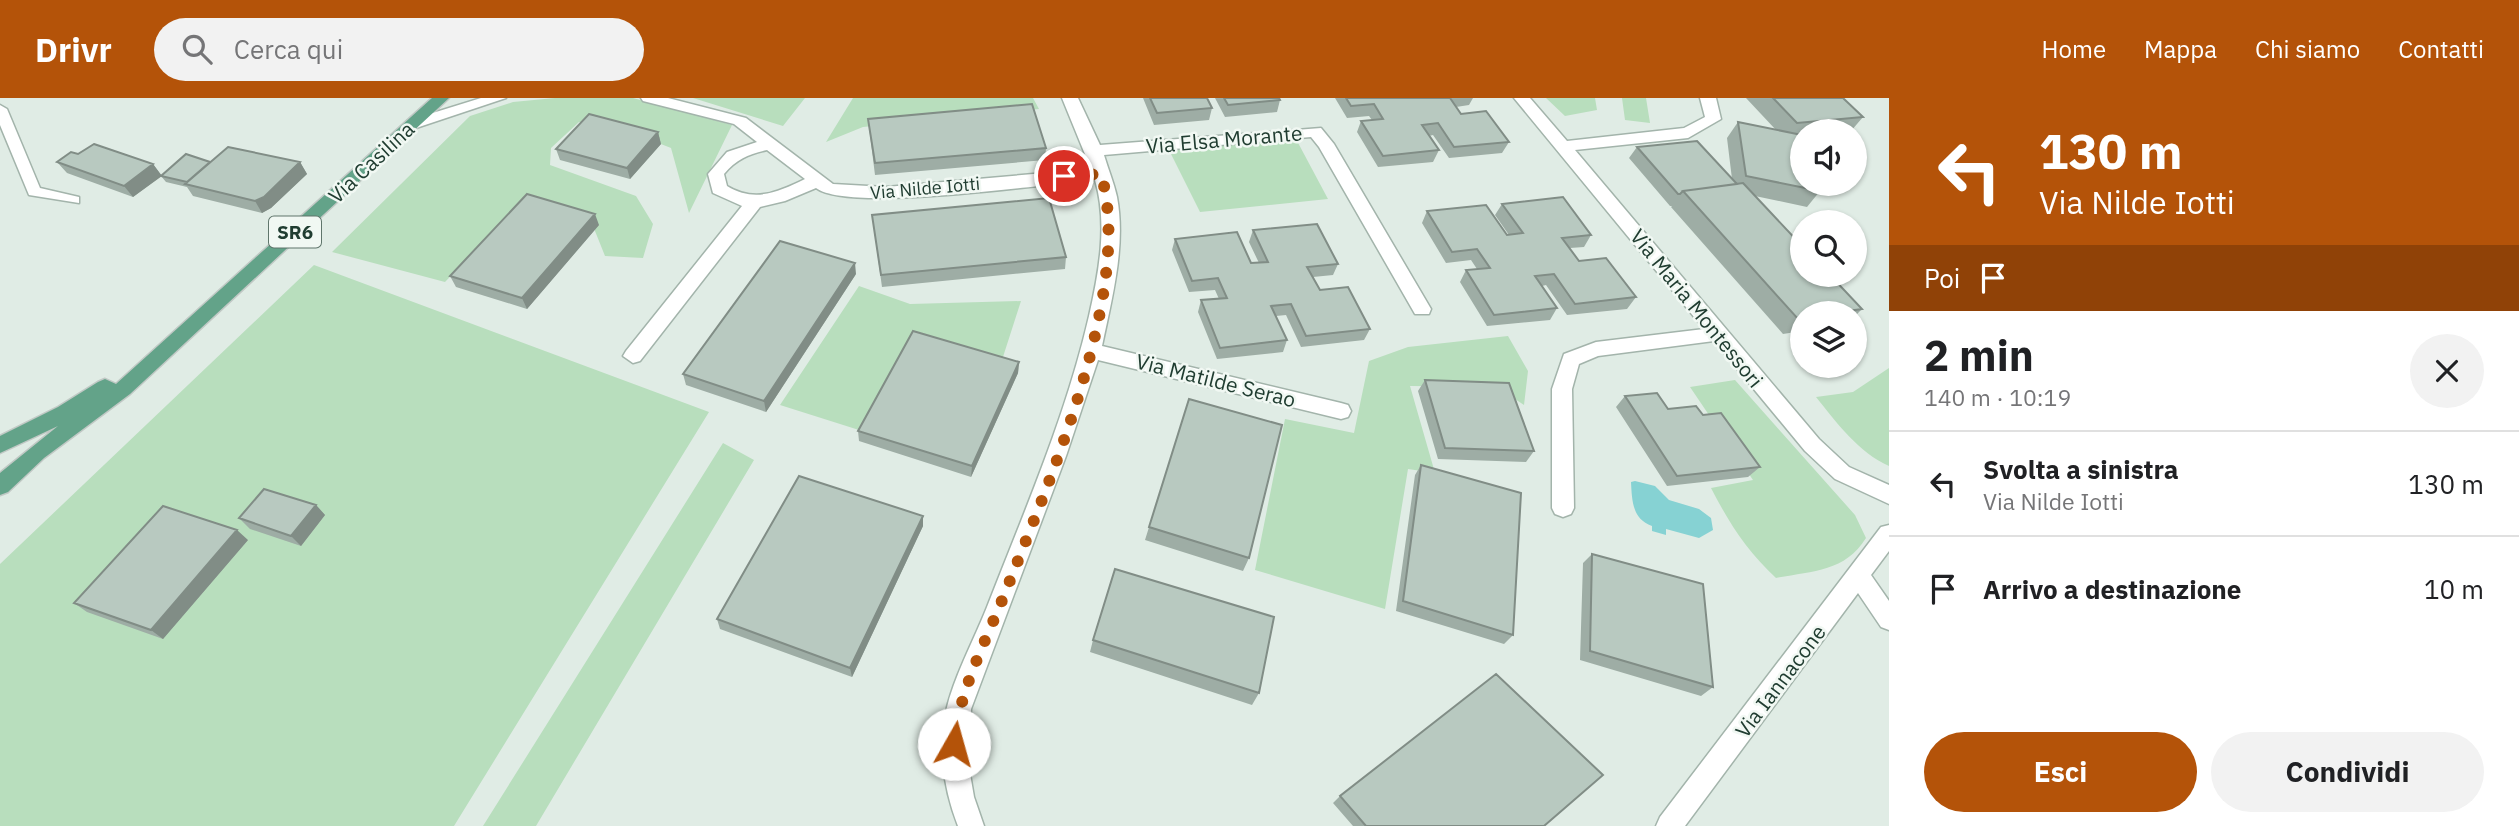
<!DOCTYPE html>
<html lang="it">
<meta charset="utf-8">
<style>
:root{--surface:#fff;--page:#f2f2f2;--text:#202124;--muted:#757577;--line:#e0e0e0;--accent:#b45309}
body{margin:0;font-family:"IBM Plex Sans",sans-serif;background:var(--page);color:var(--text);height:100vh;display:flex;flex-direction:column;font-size:26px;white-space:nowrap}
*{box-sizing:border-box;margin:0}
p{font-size:23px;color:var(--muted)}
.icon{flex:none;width:38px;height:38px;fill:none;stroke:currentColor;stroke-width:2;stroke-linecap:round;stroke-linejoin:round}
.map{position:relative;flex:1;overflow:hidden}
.side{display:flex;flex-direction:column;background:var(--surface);width:630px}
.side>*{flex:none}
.top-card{background:#b45309;color:#fff;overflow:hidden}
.controls{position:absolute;left:1790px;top:21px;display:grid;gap:14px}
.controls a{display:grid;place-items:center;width:77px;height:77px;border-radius:50%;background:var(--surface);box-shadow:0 2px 5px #0004;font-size:35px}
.pin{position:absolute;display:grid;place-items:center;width:60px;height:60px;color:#fff;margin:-30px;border:4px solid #fff;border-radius:50%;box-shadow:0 2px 7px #0007}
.me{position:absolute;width:77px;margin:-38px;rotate:7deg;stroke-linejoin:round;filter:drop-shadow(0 0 5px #0008)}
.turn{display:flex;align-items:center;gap:24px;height:147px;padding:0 35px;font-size:32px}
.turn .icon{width:91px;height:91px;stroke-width:2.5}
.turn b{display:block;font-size:49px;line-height:60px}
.then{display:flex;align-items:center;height:66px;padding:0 35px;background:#0003;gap:14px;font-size:26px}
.round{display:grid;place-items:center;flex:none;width:74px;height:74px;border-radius:37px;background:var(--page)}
.summary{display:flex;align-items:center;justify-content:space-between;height:119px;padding:0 35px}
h1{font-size:42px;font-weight:700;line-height:52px}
.button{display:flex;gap:14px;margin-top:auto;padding:14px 35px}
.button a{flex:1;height:80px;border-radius:42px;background:var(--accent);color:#fff;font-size:28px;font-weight:700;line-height:80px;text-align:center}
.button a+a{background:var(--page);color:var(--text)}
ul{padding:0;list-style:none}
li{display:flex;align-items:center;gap:21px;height:105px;padding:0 35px;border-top:2px solid var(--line)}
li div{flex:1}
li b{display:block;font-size:26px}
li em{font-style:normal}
header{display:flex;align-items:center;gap:42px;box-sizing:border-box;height:98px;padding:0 35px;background:var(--accent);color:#fff}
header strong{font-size:33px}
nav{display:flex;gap:38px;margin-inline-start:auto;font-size:24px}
.search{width:490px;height:63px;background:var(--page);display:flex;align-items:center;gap:18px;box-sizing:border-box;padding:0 24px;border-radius:38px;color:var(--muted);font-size:26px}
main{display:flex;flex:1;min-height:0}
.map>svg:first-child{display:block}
</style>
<header>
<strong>Drivr</strong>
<div class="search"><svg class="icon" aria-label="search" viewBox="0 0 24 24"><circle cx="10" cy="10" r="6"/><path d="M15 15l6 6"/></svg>Cerca qui</div>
<nav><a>Home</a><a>Mappa</a><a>Chi siamo</a><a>Contatti</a></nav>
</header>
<main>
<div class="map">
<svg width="1889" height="728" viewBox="0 0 1889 728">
<rect width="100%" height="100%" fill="#e0ece5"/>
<path fill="#b8debd" d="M 555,0 L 633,0 L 732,27 L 689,115 L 671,50 L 615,28 L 579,24 L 551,50 L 550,67 L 636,98 L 653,126 L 643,160 L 605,158 L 587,113 L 522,104 L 445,184 L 332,154 L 470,18 L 513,4 Z
M 693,0 L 805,0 L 783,28 Z
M 853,0 L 1033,0 L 1039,11 L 863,29 L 826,44 Z
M 1546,0 L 1595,0 L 1597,12 L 1565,18 Z
M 1622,0 L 1646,0 L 1650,25 L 1625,22 Z
M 1296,41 L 1328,101 L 1200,114 L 1169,52 Z
M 314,167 L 709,314 L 454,728 L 0,728 L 0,466 Z
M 859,188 L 910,206 L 1021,203 L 1002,262 L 859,332 L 780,307 Z
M 1508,238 L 1528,273 L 1524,307 L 1497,289 L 1410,288 L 1435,375 L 1408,371 L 1385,511 L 1255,472 L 1285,321 L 1354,335 L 1369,263 L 1408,249 Z
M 1889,270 L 1889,368 C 1859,355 1836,324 1816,299 L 1853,294 Z
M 1735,282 L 1855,417 L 1866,440 C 1845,474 1812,473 1776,480 C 1747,453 1729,425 1711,390 L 1753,382 L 1690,289 Z
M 723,345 L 754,362 L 536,728 L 483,728 Z"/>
<path fill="#86d2d3" d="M 1635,383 L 1655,388 L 1669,402 L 1699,411 L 1711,420 L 1713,432 L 1699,440 L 1666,431 L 1666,437 L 1652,433 L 1652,428 C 1632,421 1632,402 1631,384 Z"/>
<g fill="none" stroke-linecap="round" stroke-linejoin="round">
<defs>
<path id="service" d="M 0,7 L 7,11 L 40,90 L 79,99 L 79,105 L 29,97 L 0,27 Z"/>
<path id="minor" d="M 481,0 L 506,0 L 413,31 L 405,26 L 407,23 Z
M 641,0 L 668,0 L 746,20 L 833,86 L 886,89 L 1091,71 L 1062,0 L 1078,0 L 1100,47 L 1321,30 L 1334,46 L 1431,211 L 1429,216 L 1415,216 L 1319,49 L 1311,39 L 1104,57 C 1108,71 1114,85 1117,99 C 1126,148 1112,200 1102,248 L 1341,305 L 1348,307 L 1351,313 L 1348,319 L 1341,321 L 1098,262 L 1066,358 L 971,611 L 969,670 L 974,699 L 984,728 L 958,728 C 944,692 938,652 946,613 C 954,578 974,542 987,509 C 1024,414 1066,318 1089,218 C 1099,174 1108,126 1095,82 C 1045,86 849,115 816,90 L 785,103 L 760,109 L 640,263 L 633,265 L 623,258 L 626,253 L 742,108 L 713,95 L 708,76 L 727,54 L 757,44 L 734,26 L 643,3 ZM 767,52 L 805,81 C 778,94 755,105 727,88 L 724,76 C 736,61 750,56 767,52 Z
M 1514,0 L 1530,0 L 1567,43 L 1684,30 L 1705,19 L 1700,0 L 1716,0 L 1721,21 L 1688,40 L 1575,52 L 1819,341 L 1849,369 L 1889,387 L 1889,406 L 1835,381 L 1805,353 L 1714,243 L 1598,258 L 1579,266 L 1572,291 L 1574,410 L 1571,416 L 1563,419 L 1555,416 L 1552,410 L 1552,291 L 1564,256 L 1596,244 L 1704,231 Z
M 1889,427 L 1889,453 L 1871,477 L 1889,503 L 1889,532 L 1881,529 L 1858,495 L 1685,728 L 1656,728 L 1660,719 L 1881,429 Z"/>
<path id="primary" d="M 432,0 L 449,0 L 130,296 L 44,360 L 8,394 L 0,397 L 0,375 L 58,328 L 0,355 L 0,338 L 58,309 L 98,284 L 105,281 L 116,286 Z"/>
</defs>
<use href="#service" stroke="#a3b4ab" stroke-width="3"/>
<use href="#minor" stroke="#a3b4ab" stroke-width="3"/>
<use href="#primary" stroke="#c1c9c5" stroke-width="3"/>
<use href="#service" fill="#fff" fill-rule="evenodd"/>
<use href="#minor" fill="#fff" fill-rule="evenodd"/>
<use href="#primary" fill="#63a389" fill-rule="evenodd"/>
</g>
<path fill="#9eada5" d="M 1143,0 L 1207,0 L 1212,10 L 1209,22 L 1154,27 Z
M 1215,0 L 1279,0 L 1280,2 L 1277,14 L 1225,19 Z
M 1335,0 L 1473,0 L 1469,7 L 1456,9 L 1461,16 L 1509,44 L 1502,55 L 1449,60 L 1433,37 L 1429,38 L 1439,52 L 1433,64 L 1378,69 L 1357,34 L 1361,23 L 1372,22 L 1369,18 L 1347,20 Z
M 1746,0 L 1843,0 L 1863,19 L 1851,33 L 1802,33 L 1802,86 L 1820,93 L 1807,109 L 1755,98 L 1862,211 L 1855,218 L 1855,215 L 1802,215 L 1802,233 L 1783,236 L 1671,109 L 1672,108 L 1670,108 L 1629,60 L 1637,49 L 1732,81 L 1727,40 L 1738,24 L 1776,32 Z
M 868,21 L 1046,50 L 1045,62 L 875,77 Z
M 658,34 L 661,46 L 630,81 L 560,62 L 556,51 Z
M 78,56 L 153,66 L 161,77 L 210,64 L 300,64 L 307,76 L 271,110 L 262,115 L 193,98 L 187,89 L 166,84 L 161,78 L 133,99 L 67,75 L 57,64 Z
M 1502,106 L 1591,137 L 1584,149 L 1570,150 L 1579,163 L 1636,199 L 1627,211 L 1567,217 L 1546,187 L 1542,188 L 1557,210 L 1550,222 L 1487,228 L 1460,184 L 1466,172 L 1477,171 L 1471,162 L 1446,165 L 1422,125 L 1427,113 L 1509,137 L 1495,117 Z
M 872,117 L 1066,159 L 1065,171 L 882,189 Z
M 599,127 L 527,211 L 456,189 L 450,178 Z
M 1253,132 L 1338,166 L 1333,177 L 1313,179 L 1320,192 L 1370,231 L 1364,242 L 1301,249 L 1286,217 L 1276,218 L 1287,242 L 1283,254 L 1217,261 L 1198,214 L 1201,202 L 1219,201 L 1215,192 L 1189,194 L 1172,152 L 1175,141 L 1251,165 L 1259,165 L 1249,144 Z
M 856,176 L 766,314 L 686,287 L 683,276 Z
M 1019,264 L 1018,275 L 971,379 L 859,343 L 858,333 Z
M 1425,282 L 1534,353 L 1526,364 L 1438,361 L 1418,293 Z
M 1625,298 L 1668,311 L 1703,317 L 1760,369 L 1748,379 L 1667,388 L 1616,309 Z
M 1189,301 L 1249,460 L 1243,473 L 1145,442 Z
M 1421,367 L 1513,537 L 1504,546 L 1396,513 L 1415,377 Z
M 316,407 L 325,417 L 301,448 L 250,431 L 239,420 Z
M 923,418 L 923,428 L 852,579 L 720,531 L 717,521 Z
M 248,442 L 163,541 L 87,514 L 74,505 Z
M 1592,456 L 1713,589 L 1701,598 L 1580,562 L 1583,465 Z
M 1093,542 L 1259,595 L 1252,607 L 1090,554 Z
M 1340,698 L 1544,728 L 1353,728 L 1333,705 Z"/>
<path fill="#818d86" d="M 658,34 L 661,46 L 630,81 L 627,70 Z
M 300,64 L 307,76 L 271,110 L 262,115 L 255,103 Z
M 153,66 L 162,78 L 133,99 L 124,88 Z
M 595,116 L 599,127 L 527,211 L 522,200 Z
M 855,165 L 856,176 L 766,314 L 764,303 Z
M 1019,264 L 1018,275 L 971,379 L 972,368 Z
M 316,407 L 325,417 L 301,448 L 291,438 Z
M 923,418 L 923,428 L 852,579 L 850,570 Z
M 237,432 L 248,442 L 163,541 L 151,532 Z"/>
<path fill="#b8c9c0" stroke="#818d86" stroke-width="2" d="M 1150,0 L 1207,0 L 1212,10 L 1157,15 Z
M 1224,0 L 1279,0 L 1280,2 L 1228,7 Z
M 1346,0 L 1450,0 L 1461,16 L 1486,13 L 1509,44 L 1454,49 L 1438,25 L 1422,27 L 1439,52 L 1383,58 L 1361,23 L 1383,21 L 1374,6 L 1351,8 Z
M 1773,0 L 1843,0 L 1863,19 L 1797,25 Z
M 1032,6 L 1046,50 L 875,65 L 868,21 Z
M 589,16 L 658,34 L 627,70 L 556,51 Z
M 1738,24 L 1802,37 L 1802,86 L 1819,86 L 1820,93 L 1746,78 Z
M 1697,43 L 1737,86 L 1683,93 L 1680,96 L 1678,96 L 1637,49 Z
M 94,46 L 153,66 L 124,88 L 57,64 L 71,54 L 78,56 Z
M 228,49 L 300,64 L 264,99 L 255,103 L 185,86 Z
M 186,56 L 210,64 L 187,84 L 161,78 Z
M 1743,85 L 1802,148 L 1802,177 L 1830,177 L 1862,211 L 1834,215 L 1802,215 L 1802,220 L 1798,221 L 1683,93 Z
M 527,96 L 595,116 L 522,200 L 450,178 Z
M 1563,99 L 1591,137 L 1562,140 L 1579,163 L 1606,160 L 1636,199 L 1575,206 L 1554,176 L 1535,178 L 1557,210 L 1494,217 L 1466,172 L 1490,170 L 1477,151 L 1452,154 L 1427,113 L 1486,107 L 1507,137 L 1523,135 L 1502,106 Z
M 1049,100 L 1066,159 L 881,177 L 872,117 Z
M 1317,126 L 1338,166 L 1307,169 L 1320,192 L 1348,189 L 1370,231 L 1306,238 L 1291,206 L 1271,208 L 1287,242 L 1220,250 L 1201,202 L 1227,200 L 1218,180 L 1192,183 L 1175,141 L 1237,134 L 1251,165 L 1268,164 L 1253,132 Z
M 780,143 L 855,165 L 764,303 L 683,276 Z
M 913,233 L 1019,264 L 972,368 L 858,333 Z
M 1425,282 L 1509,285 L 1534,353 L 1445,350 Z
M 1657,295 L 1668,311 L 1696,308 L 1703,317 L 1721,315 L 1760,369 L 1677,378 L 1625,298 Z
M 1189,301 L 1282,327 L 1249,460 L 1149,429 Z
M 1421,367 L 1521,395 L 1513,537 L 1403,503 Z
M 799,378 L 923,418 L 850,570 L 717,521 Z
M 264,391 L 316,407 L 291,438 L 239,420 Z
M 163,408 L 237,432 L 151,532 L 74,505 Z
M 1592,456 L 1703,486 L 1713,589 L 1590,553 Z
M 1115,471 L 1274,519 L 1259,595 L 1093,542 Z
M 1496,576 L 1603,677 L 1544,728 L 1366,728 L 1340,698 Z"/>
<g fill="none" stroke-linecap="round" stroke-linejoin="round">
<path stroke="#b45309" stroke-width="12" stroke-dasharray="0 21.6" d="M 954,646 C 959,595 982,551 1001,505 C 1045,393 1135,193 1101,76 L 1064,78"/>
</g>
<g text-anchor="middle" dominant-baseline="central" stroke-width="5" stroke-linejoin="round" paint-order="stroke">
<g font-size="18" fill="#203d31" stroke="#f1f8f3">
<text transform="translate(925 90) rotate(-5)">Via Nilde Iotti</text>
</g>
<rect fill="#f1f8f3" stroke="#5f756b" stroke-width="2" x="269" y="118.5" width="52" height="31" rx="5"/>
<g font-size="19" font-weight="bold" fill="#203d31">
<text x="295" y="134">SR6</text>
</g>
<g font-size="21" fill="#203d31" stroke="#f1f8f3">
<text transform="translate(1224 41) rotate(-5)">Via Elsa Morante</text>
<text transform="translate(371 64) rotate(-43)">Via Casilina</text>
<text transform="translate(1697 210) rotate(51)">Via Maria Montessori</text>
<text transform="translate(1216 282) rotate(14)">Via Matilde Serao</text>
<text transform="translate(1780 583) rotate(-53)">Via Iannacone</text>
</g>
</g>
</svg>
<div class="controls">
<a><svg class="icon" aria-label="sound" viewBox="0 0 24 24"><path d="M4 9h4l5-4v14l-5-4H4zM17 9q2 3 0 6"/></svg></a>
<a><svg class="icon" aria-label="search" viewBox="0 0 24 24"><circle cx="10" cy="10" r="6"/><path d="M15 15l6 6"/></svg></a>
<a><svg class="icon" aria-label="layers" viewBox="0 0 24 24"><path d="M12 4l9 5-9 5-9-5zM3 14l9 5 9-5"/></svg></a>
</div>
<div class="pin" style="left:1064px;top:78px;background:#d93025"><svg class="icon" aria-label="arrive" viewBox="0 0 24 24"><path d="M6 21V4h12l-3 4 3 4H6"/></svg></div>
<svg class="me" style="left:954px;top:646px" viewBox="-20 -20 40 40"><circle r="19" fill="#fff"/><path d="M0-13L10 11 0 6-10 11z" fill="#b45309"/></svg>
</div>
<section class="side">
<div class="top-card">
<div class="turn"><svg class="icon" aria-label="left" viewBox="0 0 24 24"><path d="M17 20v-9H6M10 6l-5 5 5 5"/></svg><div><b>130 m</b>Via Nilde Iotti</div></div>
<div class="then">Poi<svg class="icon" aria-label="arrive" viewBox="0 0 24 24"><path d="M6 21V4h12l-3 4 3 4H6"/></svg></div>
</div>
<div class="summary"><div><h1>2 min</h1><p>140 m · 10:19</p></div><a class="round"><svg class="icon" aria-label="close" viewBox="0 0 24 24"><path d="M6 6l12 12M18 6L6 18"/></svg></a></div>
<ul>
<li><svg class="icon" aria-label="left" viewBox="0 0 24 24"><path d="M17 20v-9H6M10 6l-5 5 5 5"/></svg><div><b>Svolta a sinistra</b><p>Via Nilde Iotti</p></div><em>130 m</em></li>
<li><svg class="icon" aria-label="arrive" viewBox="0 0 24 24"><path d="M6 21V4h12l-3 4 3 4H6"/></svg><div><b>Arrivo a destinazione</b></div><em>10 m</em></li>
</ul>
<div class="button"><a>Esci</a><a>Condividi</a></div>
</section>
</main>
